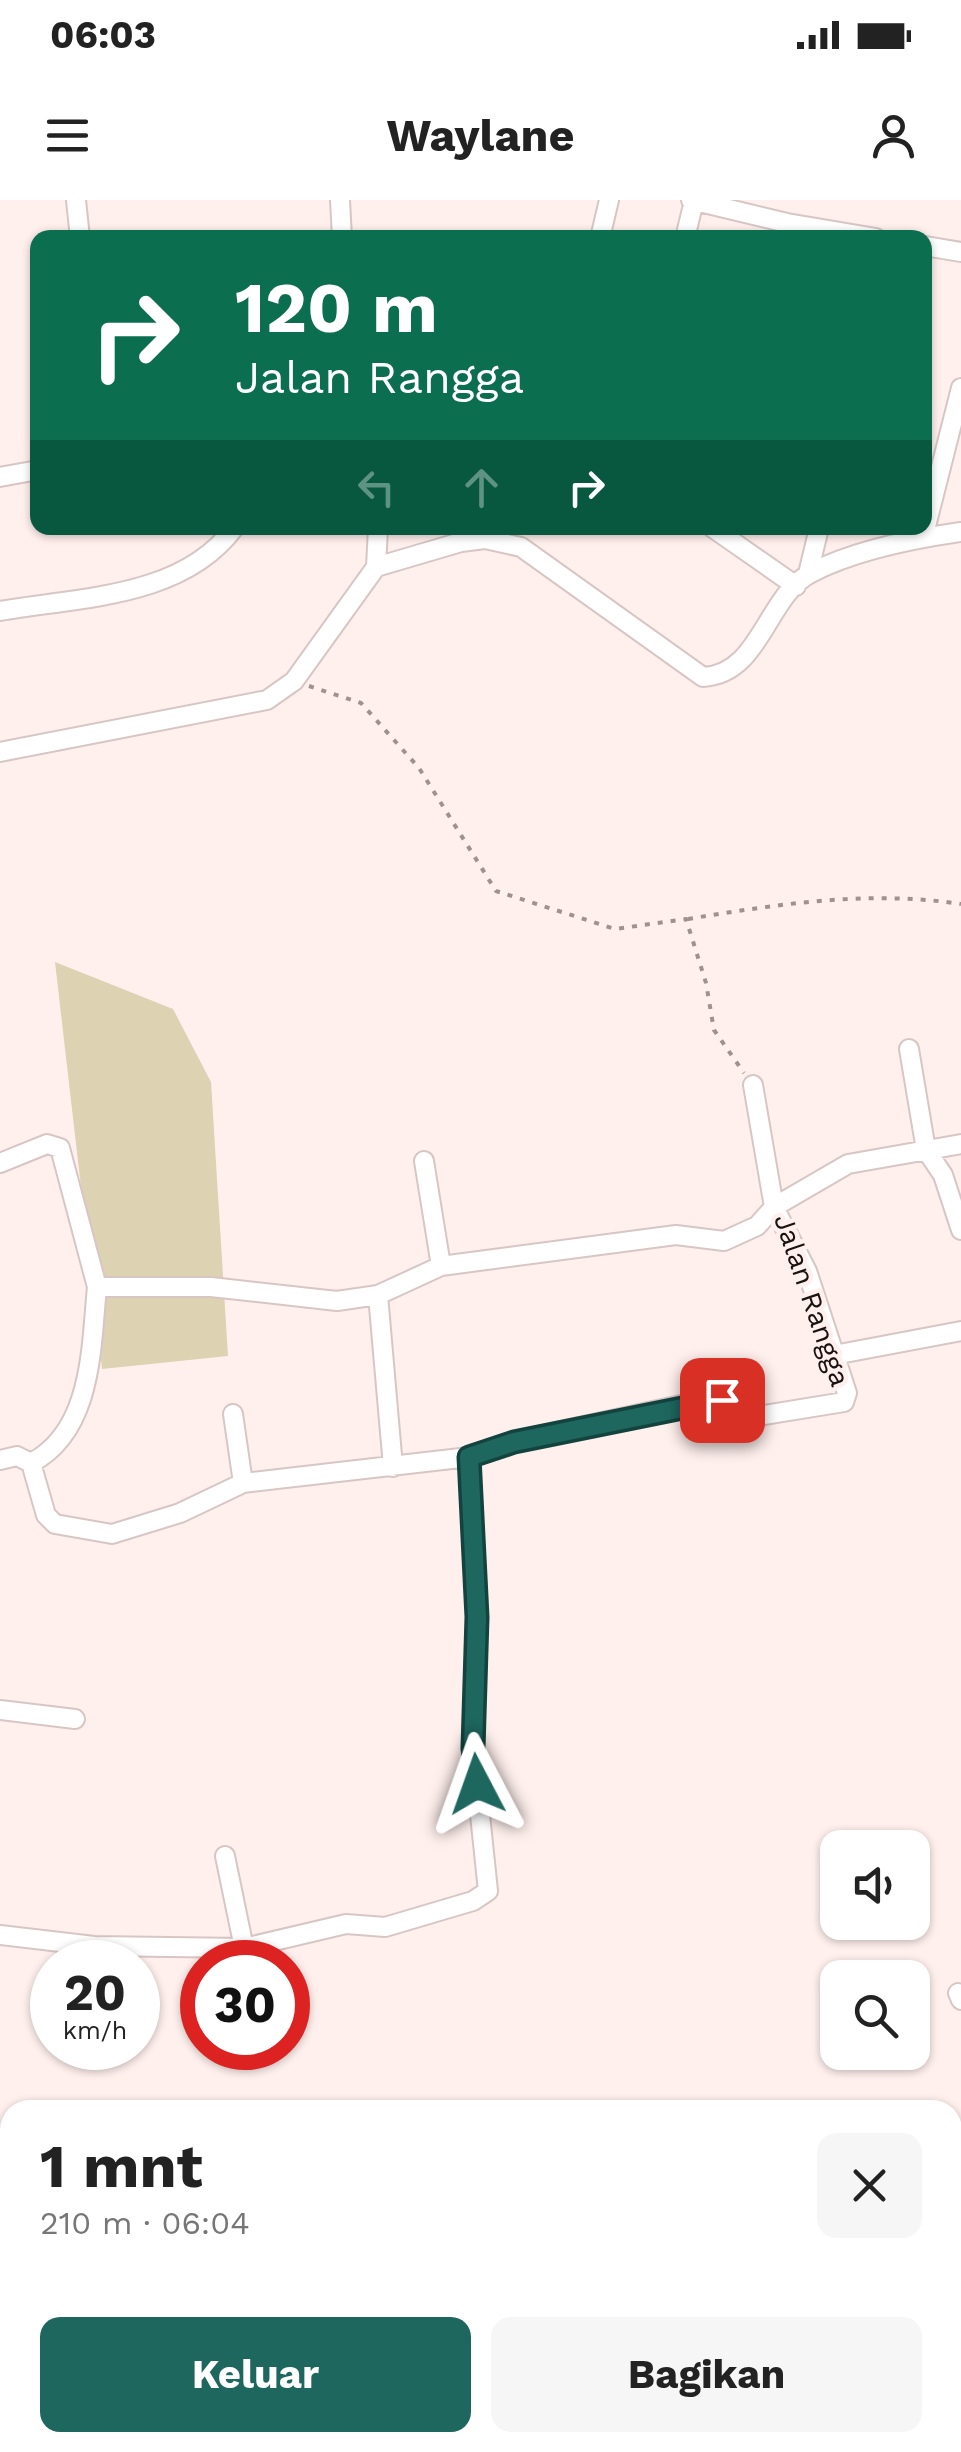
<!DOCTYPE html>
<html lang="id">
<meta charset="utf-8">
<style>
:root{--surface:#fff;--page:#f6f6f6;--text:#222;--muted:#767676;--accent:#1d675f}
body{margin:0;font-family:"Work Sans",sans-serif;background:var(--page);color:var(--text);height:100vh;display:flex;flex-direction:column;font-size:38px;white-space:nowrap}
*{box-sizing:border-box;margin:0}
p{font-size:32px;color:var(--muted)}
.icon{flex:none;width:55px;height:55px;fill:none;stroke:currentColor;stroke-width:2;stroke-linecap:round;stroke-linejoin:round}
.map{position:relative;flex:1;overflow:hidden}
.drawer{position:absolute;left:0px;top:1900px;width:962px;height:352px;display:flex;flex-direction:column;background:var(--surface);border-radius:30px 30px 0 0;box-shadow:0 2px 8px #0004}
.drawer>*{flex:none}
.banner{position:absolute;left:30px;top:30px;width:902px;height:305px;border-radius:20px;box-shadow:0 2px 8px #0004;background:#0b6e4f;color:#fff;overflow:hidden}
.fabs{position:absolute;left:820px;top:1630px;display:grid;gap:20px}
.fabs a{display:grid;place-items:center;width:110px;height:110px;border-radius:20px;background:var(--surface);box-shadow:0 2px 8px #0004;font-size:50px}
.speed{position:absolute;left:30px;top:1740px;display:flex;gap:20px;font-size:50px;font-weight:700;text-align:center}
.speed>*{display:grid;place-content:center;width:130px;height:130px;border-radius:50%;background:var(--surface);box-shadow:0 2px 8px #0004;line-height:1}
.speed small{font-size:25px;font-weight:400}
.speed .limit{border:15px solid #d22;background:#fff;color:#111}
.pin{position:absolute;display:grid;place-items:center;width:85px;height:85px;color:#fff;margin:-42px;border-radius:20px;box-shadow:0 5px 15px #0006}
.me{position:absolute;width:110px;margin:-55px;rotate:356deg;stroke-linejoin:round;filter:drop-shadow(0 0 8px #0008)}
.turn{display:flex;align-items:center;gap:35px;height:210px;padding:0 40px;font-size:45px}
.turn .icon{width:130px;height:130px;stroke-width:2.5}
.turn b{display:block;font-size:70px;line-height:85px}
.lanes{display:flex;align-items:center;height:95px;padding:0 40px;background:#0003;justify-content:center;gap:50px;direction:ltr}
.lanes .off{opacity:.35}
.round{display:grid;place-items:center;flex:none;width:105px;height:105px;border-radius:20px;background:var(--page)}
.overview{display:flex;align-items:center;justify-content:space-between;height:170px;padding:0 40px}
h1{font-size:60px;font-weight:700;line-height:75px}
.primary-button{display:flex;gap:20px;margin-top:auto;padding:20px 40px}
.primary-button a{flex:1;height:115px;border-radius:20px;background:var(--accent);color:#fff;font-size:40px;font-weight:700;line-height:115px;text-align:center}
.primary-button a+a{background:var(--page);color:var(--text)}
.status{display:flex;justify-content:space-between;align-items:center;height:70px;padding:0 50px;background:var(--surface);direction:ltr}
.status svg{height:28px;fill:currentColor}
header{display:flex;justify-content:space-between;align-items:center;height:130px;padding:0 40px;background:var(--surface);font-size:45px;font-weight:700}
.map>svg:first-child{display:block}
</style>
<div class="status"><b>06:03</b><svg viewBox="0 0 49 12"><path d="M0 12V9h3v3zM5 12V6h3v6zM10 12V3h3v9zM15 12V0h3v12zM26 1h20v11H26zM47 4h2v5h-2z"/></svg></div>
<header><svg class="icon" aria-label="menu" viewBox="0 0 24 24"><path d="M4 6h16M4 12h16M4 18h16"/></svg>Waylane<svg class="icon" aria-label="person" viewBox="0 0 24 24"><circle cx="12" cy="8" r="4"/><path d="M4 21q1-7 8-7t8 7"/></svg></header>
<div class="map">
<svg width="961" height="2252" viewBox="0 0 961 2252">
<rect width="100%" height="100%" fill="#fff0ed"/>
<path fill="#ddd2b1" d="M 55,762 L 173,809 L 211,882 L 228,1156 L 102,1169 Z"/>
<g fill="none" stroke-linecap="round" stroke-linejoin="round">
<defs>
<path id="service" d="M 774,2252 L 778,2242"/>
<path id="minor" d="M 76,0 L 80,38
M 340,0 L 342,38
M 691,0 L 787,23 L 876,38
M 600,38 L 609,0
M 685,38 L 694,1
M 925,46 L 961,52
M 0,277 L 38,270
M 713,328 L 796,386
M 923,338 L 961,188
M 376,367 L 378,328
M 808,374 L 819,328
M 0,411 C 80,397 182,398 234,328
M 0,552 L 267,500 L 294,481 L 376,367 L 461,342 L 485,339 L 521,347 L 703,477 C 761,474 766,396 811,373 C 855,350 912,339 961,332
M 909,849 L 926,950 L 943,975 L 961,1030
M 424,961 L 441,1066
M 0,963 L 47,944 L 60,948 L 97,1087
M 378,1095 L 393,1267
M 834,1155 L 961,1131
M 233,1214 L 243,1283
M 0,1260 L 17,1256 L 31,1263 L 46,1315 L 55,1324 L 112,1334 L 180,1313 L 243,1283 L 469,1257
M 31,1263 C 93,1231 91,1146 97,1087 L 211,1087 L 337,1101 L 378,1095 L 441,1066 L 676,1035 L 724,1041 L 757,1026 L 774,1007 L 753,885
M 0,1510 L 75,1519
M 225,1656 L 244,1748
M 0,1735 L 94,1746 L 244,1748 L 346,1724 L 385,1727 L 473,1701 L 488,1691 L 473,1548 L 477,1417 L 469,1257 L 514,1241 L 704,1200 L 721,1200 L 734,1220 L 844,1202 L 847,1193 L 807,1071 L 774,1007 L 848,964 L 961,944
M 958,1793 L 961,1800"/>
<path id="secondary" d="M 0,2223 L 10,2223
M 114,2242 L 125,2252"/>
</defs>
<use href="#service" stroke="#d8c6c4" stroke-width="14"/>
<use href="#minor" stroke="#d8c6c4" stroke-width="22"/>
<use href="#secondary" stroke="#d8c6c4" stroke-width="30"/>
<path stroke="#9d9290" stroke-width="4" stroke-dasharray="5 8" stroke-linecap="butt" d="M 309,486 L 361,503 L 419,568 L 496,691 L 615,729 L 686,719 L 706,783 L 714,830 L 744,873
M 688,719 C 779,704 869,690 961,704"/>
<use href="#service" stroke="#fff" stroke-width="9"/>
<use href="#minor" stroke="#fff" stroke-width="18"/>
<use href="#secondary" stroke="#f3d2df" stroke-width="25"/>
</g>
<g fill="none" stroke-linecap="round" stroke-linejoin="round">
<defs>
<path id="route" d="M 477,1584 L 473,1548 L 477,1417 L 469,1257 L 514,1242 L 722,1200"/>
</defs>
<use href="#route" stroke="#13433e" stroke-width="25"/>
<use href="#route" stroke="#1d675f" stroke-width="18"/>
</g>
<g text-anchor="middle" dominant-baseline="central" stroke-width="9" stroke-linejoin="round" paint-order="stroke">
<g font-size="28" fill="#181211" stroke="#fff0ed">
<text transform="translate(812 1100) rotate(71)">Jalan Rangga</text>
</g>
</g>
</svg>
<div class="fabs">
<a><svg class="icon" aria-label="sound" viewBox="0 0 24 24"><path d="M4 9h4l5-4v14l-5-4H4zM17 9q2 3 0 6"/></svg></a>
<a><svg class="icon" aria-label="search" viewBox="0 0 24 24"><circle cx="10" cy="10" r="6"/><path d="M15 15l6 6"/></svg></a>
</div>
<div class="speed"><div>20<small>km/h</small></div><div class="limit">30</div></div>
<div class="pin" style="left:722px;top:1200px;background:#d93025"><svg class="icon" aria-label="arrive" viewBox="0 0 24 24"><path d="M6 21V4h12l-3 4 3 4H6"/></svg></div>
<svg class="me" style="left:477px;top:1584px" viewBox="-20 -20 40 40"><path d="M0-17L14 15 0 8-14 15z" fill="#1d675f" stroke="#fff" stroke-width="4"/></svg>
<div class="banner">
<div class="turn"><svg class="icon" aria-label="right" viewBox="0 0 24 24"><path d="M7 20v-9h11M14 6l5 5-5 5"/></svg><div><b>120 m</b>Jalan Rangga</div></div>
<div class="lanes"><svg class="icon off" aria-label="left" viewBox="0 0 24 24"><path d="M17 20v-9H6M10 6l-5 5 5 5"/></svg><svg class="icon off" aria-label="ahead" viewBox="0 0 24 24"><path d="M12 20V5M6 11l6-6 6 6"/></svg><svg class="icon" aria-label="right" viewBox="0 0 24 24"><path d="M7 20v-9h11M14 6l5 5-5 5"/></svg></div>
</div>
<section class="drawer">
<div class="overview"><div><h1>1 mnt</h1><p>210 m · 06:04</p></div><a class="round"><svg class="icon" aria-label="close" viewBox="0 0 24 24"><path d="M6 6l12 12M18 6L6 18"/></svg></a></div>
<div class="primary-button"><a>Keluar</a><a>Bagikan</a></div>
</section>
</div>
